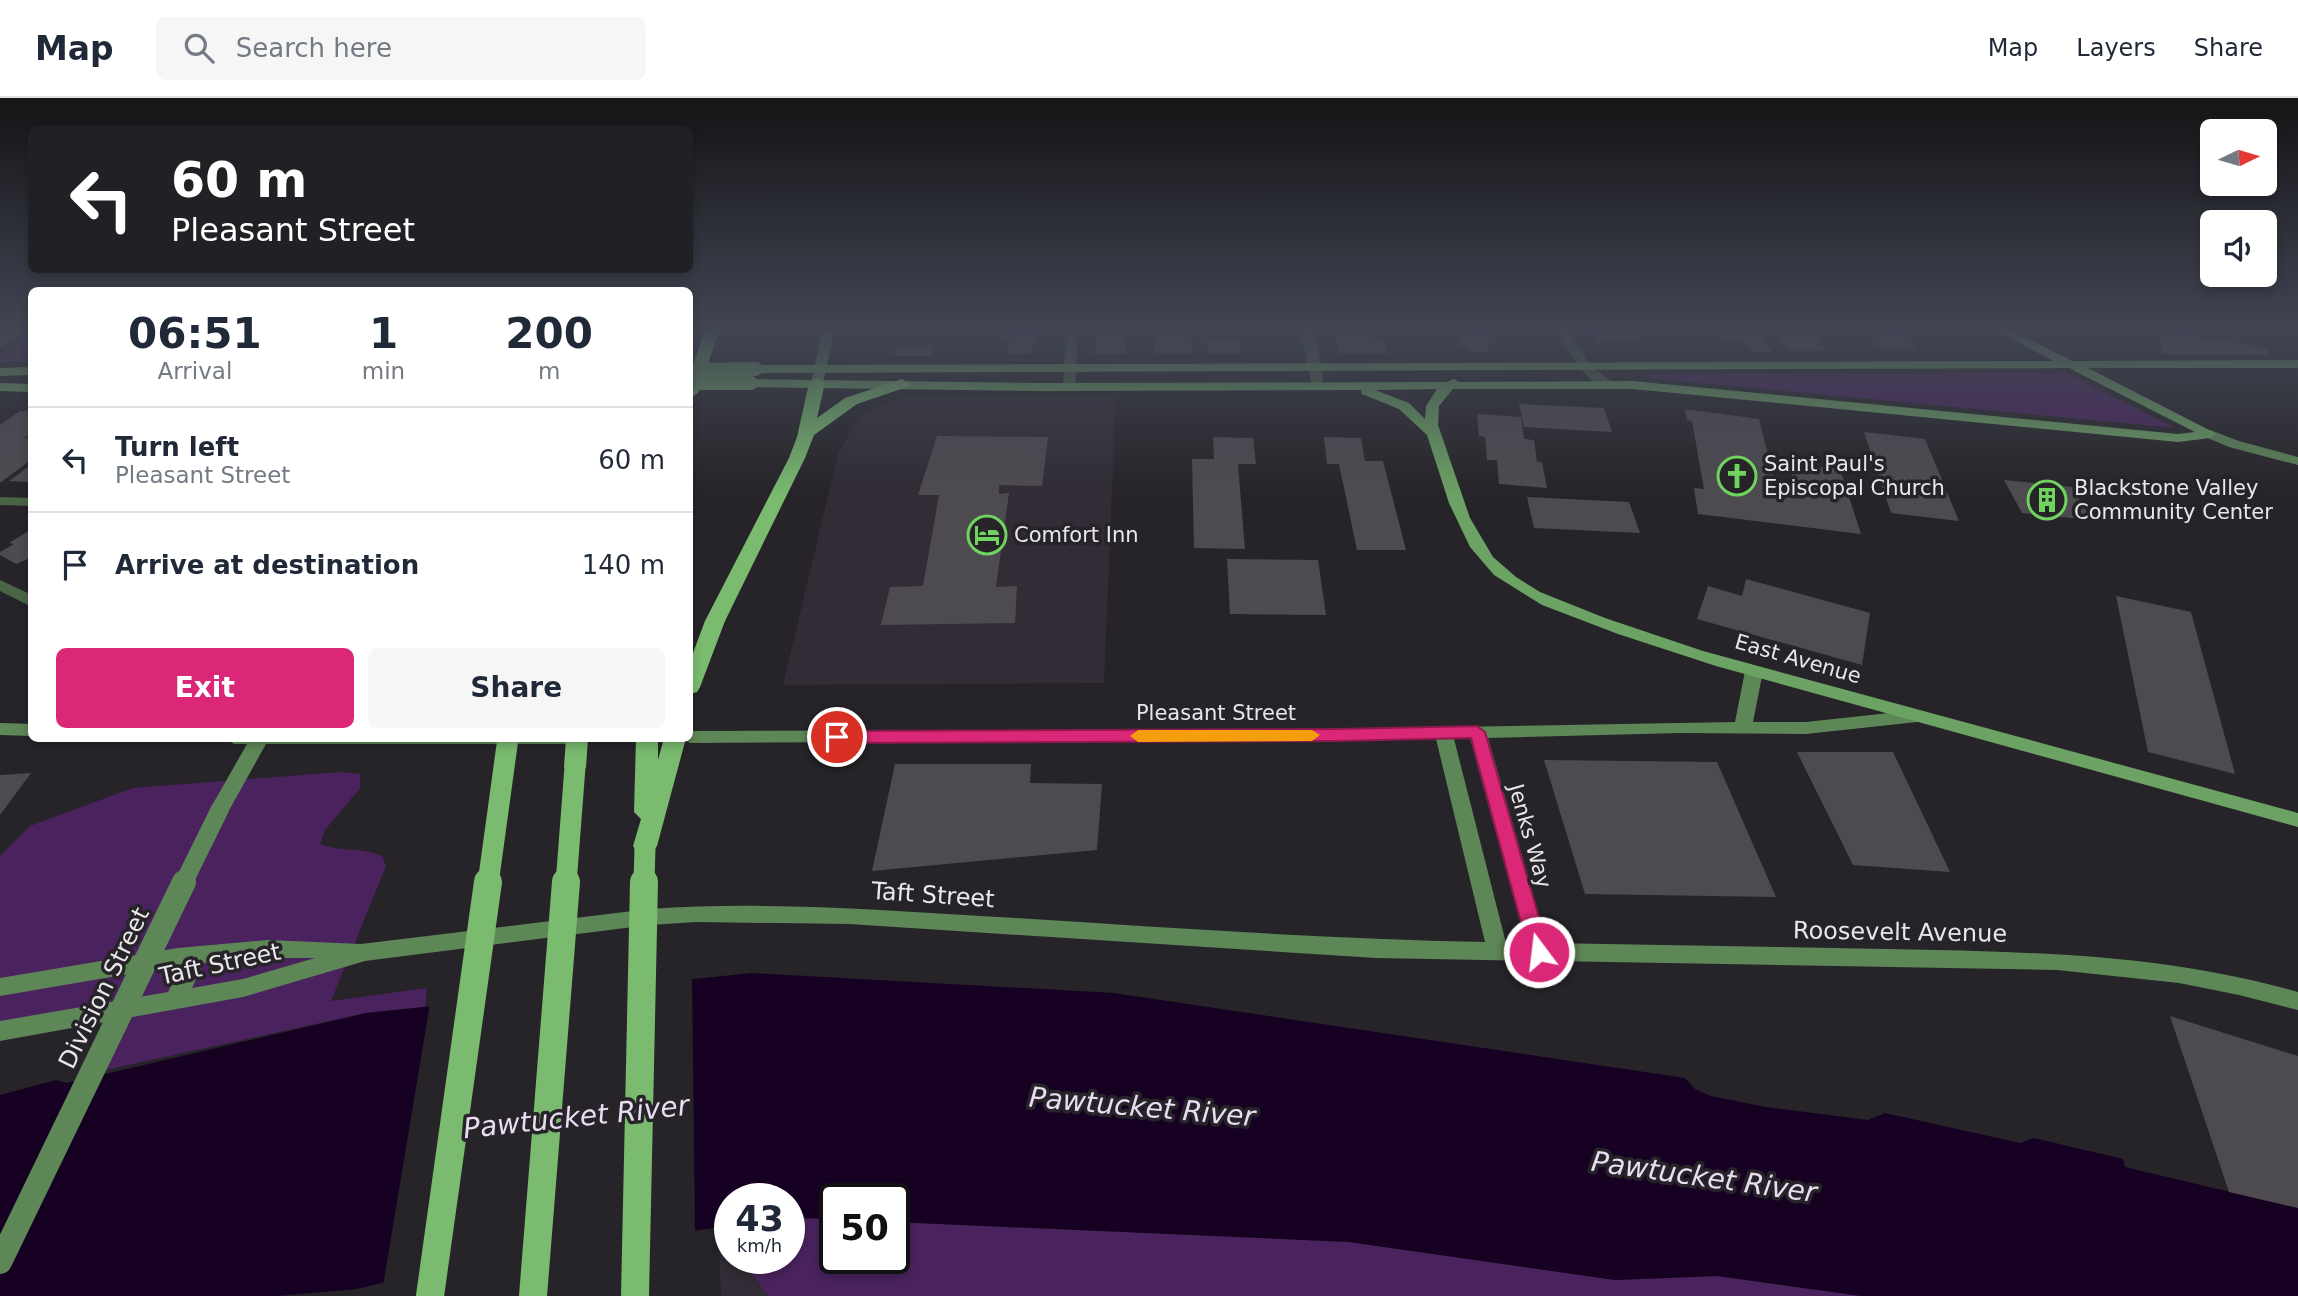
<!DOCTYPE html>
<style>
:root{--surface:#fff;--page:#f6f6f7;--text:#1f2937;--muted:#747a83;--line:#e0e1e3;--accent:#db2777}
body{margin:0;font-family:"DejaVu Sans",sans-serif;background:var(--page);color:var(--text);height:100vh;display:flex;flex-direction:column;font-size:26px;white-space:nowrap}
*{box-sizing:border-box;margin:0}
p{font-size:23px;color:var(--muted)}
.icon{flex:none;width:38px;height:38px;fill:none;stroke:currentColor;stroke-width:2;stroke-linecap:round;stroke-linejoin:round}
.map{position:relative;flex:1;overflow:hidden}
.details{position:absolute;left:28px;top:189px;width:665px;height:455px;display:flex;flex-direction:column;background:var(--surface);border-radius:10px;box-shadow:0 4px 10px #0003}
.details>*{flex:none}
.guide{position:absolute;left:28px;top:28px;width:665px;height:147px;border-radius:10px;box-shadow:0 4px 10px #0003;background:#202124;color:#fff;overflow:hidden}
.needle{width:46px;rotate:85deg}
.controls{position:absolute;left:2200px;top:21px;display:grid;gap:14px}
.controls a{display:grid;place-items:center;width:77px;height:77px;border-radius:10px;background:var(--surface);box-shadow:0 4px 10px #0003;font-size:35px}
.speed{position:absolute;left:714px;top:1085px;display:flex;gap:14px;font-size:35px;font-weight:700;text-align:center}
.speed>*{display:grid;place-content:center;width:91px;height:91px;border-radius:50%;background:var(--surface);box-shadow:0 4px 10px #0003;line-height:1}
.speed small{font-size:18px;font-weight:400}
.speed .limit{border:4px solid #111;border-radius:10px;background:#fff;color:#111}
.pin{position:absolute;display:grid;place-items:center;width:60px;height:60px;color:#fff;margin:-30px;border:4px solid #fff;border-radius:50%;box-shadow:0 2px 7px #0007}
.me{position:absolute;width:77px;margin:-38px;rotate:345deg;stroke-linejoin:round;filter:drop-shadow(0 0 5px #0008)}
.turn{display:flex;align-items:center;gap:24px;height:147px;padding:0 28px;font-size:32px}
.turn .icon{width:91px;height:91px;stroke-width:2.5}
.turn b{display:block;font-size:49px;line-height:60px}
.eta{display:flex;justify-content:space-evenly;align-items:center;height:119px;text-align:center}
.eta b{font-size:42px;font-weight:700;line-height:49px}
.primary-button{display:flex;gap:14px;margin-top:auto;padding:14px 28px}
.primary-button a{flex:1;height:80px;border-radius:10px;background:var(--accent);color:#fff;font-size:28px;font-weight:700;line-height:80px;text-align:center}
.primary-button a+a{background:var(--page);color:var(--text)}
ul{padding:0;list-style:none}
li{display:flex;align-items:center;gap:21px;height:105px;padding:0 28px;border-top:2px solid var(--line)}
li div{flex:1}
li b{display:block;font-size:26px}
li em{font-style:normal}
header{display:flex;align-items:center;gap:42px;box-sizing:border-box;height:98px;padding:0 35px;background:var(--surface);border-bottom:2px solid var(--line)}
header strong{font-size:33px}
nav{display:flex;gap:38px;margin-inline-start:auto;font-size:24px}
.search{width:490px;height:63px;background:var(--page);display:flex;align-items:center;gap:18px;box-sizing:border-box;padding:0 24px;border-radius:10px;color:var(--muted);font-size:26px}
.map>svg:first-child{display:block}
</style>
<header>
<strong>Map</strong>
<div class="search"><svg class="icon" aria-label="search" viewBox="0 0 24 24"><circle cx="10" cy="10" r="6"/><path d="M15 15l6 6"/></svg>Search here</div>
<nav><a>Map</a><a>Layers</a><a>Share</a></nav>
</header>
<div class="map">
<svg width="2298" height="1198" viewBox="0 0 2298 1198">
<rect width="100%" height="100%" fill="#262428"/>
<path fill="#312c35" d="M 901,299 L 1116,299 L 1104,585 L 783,587 L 838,356 L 859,318 Z
M 718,1130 L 730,1146 L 730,1160 L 740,1160 L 768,1198 L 721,1198 Z"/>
<path fill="#4a235e" d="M 31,234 L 31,264 L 0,264 L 0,258 Z
M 2066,275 L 2175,330 L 1648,280 L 1649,276 Z
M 340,674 L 360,676 L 360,690 L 325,732 L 320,746 C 340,754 362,749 382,758 L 386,768 L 331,903 L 427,890 L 425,909 L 366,915 L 78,978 L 102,929 L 100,921 L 0,936 L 0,758 L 30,728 L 133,690 Z
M 797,1119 L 835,1121 L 835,1160 L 894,1160 L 894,1124 L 1349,1144 L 1615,1182 L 1717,1178 L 1861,1198 L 768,1198 L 740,1160 L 789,1160 L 789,1120 Z"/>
<path fill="#170123" d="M 752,875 L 1114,895 L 1685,980 L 1695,991 L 1711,998 L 1766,1009 L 1868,1022 L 1885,1015 L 2020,1045 L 2034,1040 L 2123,1061 L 2125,1069 L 2298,1110 L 2298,1198 L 1861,1198 L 1717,1178 L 1615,1182 L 1349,1144 L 894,1124 L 894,1101 L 835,1101 L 835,1121 L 789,1120 L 789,1101 L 730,1101 L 730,1128 L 478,1162 L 357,1191 L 277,1198 L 0,1198 L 0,997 L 56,982 L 67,985 L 366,915 Z"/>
<path fill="#262428" d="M 692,878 L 695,1137 L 479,1165 L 383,1188 L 430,905 Z"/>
<path fill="#4e4b50" d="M 860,230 L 907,230 L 907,233 L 859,235 Z
M 1237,230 L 1282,230 L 1284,237 L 1252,238 L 1251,234 L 1239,235 Z
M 1332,230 L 1379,230 L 1382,238 L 1372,238 L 1373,241 L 1383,241 L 1387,255 L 1339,255 L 1335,241 L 1345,241 L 1335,239 Z
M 1461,230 L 1484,230 L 1491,247 L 1485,247 L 1489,254 L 1470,254 L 1467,248 L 1461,248 L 1456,235 L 1463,235 Z
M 1583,230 L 1633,230 L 1642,243 L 1598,244 L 1593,236 L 1587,236 Z
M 1710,230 L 1754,230 L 1773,254 L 1752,254 L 1745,244 L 1731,244 L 1728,240 L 1718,240 Z
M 1770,230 L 1808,230 L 1827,253 L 1788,253 Z
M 1875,230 L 1896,230 L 1917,251 L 1881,251 L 1866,236 L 1881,236 Z
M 1009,231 L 1029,231 L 1029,235 L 1038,234 L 1037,244 L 1033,244 L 1031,256 L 1008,256 L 1010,241 L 1001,241 L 1002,237 L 1008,237 Z
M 1190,233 L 1192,255 L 1155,255 L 1154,234 Z
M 2160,234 L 2267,249 L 2270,257 L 2162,256 Z
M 1096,235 L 1126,235 L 1126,256 L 1095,256 Z
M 1206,242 L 1239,242 L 1241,255 L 1208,255 Z
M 897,248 L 934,248 L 932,258 L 894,258 Z
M 1519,306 L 1604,310 L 1612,334 L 1524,329 Z
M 1685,311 L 1759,321 L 1775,384 L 1786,385 L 1790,398 L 1798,399 L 1789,366 L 1840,371 L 1861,436 L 1698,416 L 1694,390 L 1704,391 L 1692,323 L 1687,322 Z
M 20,313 L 32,313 L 32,335 L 24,340 L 32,341 L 32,361 L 0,385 L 0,327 Z
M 1477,316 L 1521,319 L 1524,341 L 1534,342 L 1537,364 L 1542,364 L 1547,390 L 1499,386 L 1497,362 L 1487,362 L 1485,339 L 1479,338 Z
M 1864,334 L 1925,341 L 1959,423 L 1891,415 Z
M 937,338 L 1048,339 L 1042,388 L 999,387 L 999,396 L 1009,395 L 996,489 L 1017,488 L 1015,525 L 881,527 L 890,489 L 923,488 L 939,397 L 918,397 Z
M 1213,339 L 1253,340 L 1256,366 L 1238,366 L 1245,451 L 1194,450 L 1192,361 L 1214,361 Z
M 1324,339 L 1361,340 L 1365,363 L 1383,363 L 1406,452 L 1357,452 L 1339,366 L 1327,366 Z
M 32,366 L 32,384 L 9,383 Z
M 2004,382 L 2072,389 L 2092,422 L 2022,415 Z
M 1527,399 L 1629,404 L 1640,435 L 1534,430 Z
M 32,431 L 32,459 L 16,466 L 0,457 L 0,454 L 14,446 L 9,445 Z
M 1227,461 L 1318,462 L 1326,517 L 1230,516 Z
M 1746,481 L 1870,515 L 1862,567 L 1697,521 L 1708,488 L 1742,498 Z
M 2116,498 L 2191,514 L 2235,676 L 2148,654 Z
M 1797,654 L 1893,654 L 1950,774 L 1853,767 Z
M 1544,662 L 1717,664 L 1776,799 L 1585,796 Z
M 895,666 L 1031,666 L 1030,685 L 1102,686 L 1097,752 L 872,773 Z
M 31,675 L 0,717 L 0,677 Z
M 2170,918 L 2298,958 L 2298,1110 L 2229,1094 Z"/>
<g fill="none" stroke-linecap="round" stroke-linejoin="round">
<path fill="#4a6446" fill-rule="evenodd" d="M 13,230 L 27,230 L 0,250 L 0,240 Z
M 1066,230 L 1078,230 L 1075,289 L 1069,293 L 1063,289 Z
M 1300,230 L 1312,230 L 1322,268 L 1323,291 L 1313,291 L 1312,288 Z
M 1555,230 L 1567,230 L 1589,266 L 1612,284 L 1612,290 C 1588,293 1566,248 1555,230 Z
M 0,399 L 32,400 L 32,408 L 0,407 Z
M 0,482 L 32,497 L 32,509 L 0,493 Z"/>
<path fill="#5e8757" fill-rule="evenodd" d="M 823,230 L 835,230 L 823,285 L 817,289 L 811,285 Z
M 2210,332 L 2239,343 L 2298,359 L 2298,367 L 2229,349 L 2205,339 L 2205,333 Z
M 1754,567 L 1763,573 L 1753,624 L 1806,624 L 1917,612 L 1926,618 L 1917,624 L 1806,636 L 1680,635 L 1488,640 L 1547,845 C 1661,847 1774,849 1887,851 C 2030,854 2159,855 2298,894 L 2298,912 L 2239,897 L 2179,885 L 2057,872 L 1376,860 L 849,826 L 697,824 L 649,827 L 365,863 L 243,899 L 0,943 L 0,923 L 168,894 L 181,867 L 0,898 L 0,880 L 178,850 L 268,842 L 361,846 L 649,811 C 765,803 882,812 998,819 C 1160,829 1322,841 1485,844 L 1436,641 L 690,645 L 682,640 L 690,640 L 690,633 L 1338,631 L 1735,624 L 1745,573 ZM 1470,640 L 1526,845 L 1506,845 L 1454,641 ZM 268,860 L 315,860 L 243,881 L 192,890 L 203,865 Z
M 0,625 L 32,626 L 32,638 L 0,637 Z
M 225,640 L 578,640 L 569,646 L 266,646 L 227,716 L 213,716 L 210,711 L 247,646 L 234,646 Z"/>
<path fill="#6ca263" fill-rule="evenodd" d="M 1991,230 L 2006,230 L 2073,263 L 2298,262 L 2298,270 L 2088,270 L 2217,336 L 2210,340 L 2178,344 L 1633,291 L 1453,291 L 1439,308 L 1438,327 L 1470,420 L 1493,459 L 1516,479 L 1540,494 L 1605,520 L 1703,553 L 2298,715 L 2298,729 L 1716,568 L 1618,536 L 1542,507 L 1494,477 L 1470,449 L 1449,405 L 1427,337 L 1399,311 L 1362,296 L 1361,292 L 1042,293 L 751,289 L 745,285 L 751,281 L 1042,285 L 1447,284 L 1454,281 L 1459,284 L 1633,283 L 2178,336 L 2195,334 L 2069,270 L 756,275 L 750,271 L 756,267 L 2054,263 ZM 1437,291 L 1426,308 L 1425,321 L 1409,305 L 1375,292 Z
M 32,269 L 32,277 L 0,278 L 0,270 Z
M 0,285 L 32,286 L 32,294 L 0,293 Z"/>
<path fill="#7abb6f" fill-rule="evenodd" d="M 706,230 L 720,230 L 698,295 L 690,300 L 690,275 Z
M 817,280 L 825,285 L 817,320 L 845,300 L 902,281 L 910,286 L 907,289 L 857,306 L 814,337 L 805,360 L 725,523 L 700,589 L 697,594 L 690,596 L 690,563 L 705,523 L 789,360 L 797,339 L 809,285 Z
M 566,640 L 588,640 L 586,669 L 583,675 L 575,677 L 567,675 L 564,669 Z
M 636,640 L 658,640 L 658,662 L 664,640 L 686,640 L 657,748 L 653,754 L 645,757 L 637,754 L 633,748 L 641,721 L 634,714 Z"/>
<path stroke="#5e8757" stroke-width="18" d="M 183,786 L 220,711"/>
<path stroke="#5e8757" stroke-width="24" d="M 0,1164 L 184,784"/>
<path stroke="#6ca263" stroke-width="14" d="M 690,272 L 756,271
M 690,285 L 751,285"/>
<path stroke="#7abb6f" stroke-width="21" d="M 488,786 L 508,640
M 566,786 L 575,669
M 644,786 L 645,748"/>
<path stroke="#7abb6f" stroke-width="28" d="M 430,1198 L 488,784
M 533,1198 L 566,784
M 635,1198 L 644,784"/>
</g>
<linearGradient id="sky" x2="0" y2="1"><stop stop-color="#151416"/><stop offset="0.58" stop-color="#414553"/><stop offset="1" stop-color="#414553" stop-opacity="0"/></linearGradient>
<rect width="2298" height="398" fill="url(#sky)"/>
<path fill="#db2777" stroke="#8e194d" stroke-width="2" d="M 1477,628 L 1485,634 L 1549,854 L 1546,859 L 1539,862 L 1532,859 L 1529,854 L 1471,640 L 1338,643 L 837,645 L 829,639 L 837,633 L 1338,631 Z"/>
<path fill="#f59e0b" d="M 1138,632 L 1312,632 L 1320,637 L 1312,643 L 1138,644 L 1130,638 Z"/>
<defs>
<symbol id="church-ring" viewBox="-11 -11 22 22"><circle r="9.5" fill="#262428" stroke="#70d35f" stroke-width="1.5"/><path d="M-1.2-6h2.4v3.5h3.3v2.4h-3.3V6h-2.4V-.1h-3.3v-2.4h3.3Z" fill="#70d35f"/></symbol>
<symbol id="building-ring" viewBox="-11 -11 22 22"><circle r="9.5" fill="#262428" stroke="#70d35f" stroke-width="1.5"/><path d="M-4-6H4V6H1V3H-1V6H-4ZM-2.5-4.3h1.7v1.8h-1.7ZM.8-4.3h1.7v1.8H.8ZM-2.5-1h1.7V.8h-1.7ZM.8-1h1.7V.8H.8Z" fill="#70d35f"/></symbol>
<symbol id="hotel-ring" viewBox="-11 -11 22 22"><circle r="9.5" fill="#262428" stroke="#70d35f" stroke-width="1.5"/><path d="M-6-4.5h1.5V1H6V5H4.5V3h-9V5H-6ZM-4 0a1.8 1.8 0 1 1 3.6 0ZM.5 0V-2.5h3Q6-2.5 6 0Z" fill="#70d35f"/></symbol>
</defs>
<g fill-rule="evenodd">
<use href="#church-ring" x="1715" y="356" width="44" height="44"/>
<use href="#building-ring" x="2025" y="380" width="44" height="44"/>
<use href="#hotel-ring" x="965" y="415" width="44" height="44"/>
</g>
<g text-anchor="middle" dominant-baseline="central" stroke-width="7" stroke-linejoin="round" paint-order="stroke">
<g font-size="21" fill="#e9e7ea" stroke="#262428" text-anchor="start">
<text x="1764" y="366">Saint Paul's<tspan x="1764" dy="24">Episcopal Church</tspan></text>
<text x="2074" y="390">Blackstone Valley<tspan x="2074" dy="24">Community Center</tspan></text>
<text x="1014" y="437">Comfort Inn</text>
</g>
<g font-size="21" fill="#e9e7ea" stroke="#262428">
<text transform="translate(1798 561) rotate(16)">East Avenue</text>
<text x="1216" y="615">Pleasant Street</text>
<text transform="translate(1530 738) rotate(74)">Jenks Way</text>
</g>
<g font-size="24" fill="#e9e7ea" stroke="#262428">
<text transform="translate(933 797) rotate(4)">Taft Street</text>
<text transform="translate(1900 834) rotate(1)">Roosevelt Avenue</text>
<text transform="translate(220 866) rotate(-12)">Taft Street</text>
<text transform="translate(104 890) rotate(-64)">Division Street</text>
</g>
<g font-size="28" font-style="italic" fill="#eaddf2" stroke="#262428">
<text transform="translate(1142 1009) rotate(5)">Pawtucket River</text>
<text transform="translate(576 1019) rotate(-6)">Pawtucket River</text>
<text transform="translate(1704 1079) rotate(8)">Pawtucket River</text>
</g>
</g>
</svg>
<div class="controls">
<a><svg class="needle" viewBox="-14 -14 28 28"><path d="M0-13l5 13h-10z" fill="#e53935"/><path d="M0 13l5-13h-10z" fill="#747a83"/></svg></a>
<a><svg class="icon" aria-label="sound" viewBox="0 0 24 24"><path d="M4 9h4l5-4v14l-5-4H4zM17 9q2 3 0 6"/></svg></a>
</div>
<div class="speed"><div>43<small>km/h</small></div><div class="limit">50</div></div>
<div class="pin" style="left:837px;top:639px;background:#d93025"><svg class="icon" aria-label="arrive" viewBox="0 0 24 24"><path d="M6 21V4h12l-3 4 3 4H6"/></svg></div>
<svg class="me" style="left:1539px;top:854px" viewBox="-20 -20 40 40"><circle r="17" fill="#db2777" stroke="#fff" stroke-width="3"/><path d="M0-11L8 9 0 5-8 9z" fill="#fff"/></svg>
<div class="guide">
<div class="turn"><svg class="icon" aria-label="left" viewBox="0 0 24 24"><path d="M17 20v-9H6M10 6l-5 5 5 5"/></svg><div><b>60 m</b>Pleasant Street</div></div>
</div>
<section class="details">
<div class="eta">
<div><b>06:51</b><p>Arrival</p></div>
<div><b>1</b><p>min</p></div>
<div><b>200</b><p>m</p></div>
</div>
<ul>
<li><svg class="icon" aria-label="left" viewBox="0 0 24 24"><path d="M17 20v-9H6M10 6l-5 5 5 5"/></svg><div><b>Turn left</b><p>Pleasant Street</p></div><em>60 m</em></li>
<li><svg class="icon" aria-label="arrive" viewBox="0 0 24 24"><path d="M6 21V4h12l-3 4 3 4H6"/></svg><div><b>Arrive at destination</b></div><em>140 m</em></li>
</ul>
<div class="primary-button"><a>Exit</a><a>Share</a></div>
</section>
</div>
